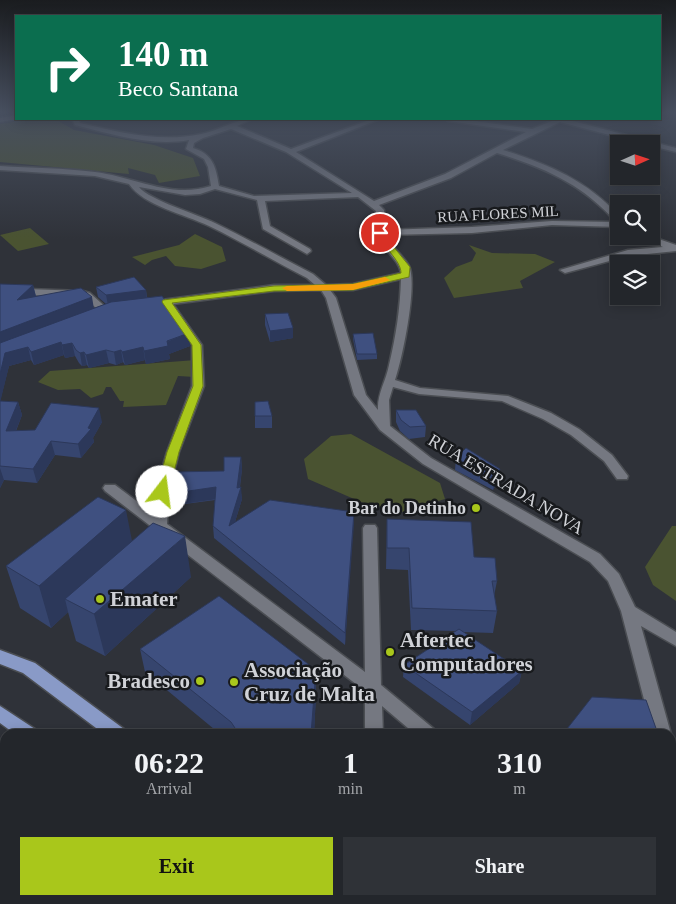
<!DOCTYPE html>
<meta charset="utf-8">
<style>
:root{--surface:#23262b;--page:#2f3237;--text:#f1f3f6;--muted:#a3a5a9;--line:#404347;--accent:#a9c71b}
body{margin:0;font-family:"Times New Roman",serif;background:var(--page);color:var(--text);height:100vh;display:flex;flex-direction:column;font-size:19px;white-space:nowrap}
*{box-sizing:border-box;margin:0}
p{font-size:16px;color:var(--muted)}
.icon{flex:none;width:28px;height:28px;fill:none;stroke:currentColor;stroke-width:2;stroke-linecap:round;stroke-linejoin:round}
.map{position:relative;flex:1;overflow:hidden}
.drawer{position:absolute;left:0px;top:729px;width:676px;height:176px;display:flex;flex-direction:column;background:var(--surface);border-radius:15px 15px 0 0;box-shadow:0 2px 12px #0003,0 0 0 1px var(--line)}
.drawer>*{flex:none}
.top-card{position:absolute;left:15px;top:15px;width:646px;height:105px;border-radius:0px;box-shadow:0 2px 12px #0003,0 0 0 1px var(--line);background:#0b6e4f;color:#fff;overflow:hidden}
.needle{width:32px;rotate:87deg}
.controls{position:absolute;left:610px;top:135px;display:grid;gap:10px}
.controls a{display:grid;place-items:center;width:50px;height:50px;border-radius:0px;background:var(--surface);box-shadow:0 2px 12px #0003,0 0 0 1px var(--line);font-size:25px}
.pin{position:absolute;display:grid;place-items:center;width:42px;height:42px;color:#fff;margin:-21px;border:2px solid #fff;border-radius:50%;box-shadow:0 1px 5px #0007}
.me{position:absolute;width:55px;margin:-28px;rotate:15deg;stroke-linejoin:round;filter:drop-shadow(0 0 4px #0008)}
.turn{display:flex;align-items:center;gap:18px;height:105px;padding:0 20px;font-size:22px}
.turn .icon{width:65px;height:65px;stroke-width:2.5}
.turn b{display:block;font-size:35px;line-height:42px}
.eta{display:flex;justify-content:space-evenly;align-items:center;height:85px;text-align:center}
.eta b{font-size:30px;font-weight:700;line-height:35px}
.action{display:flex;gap:10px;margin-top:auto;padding:10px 20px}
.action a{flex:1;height:58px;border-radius:0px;background:var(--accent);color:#111;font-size:20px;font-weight:700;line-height:58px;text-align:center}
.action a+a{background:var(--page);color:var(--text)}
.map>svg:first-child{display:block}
</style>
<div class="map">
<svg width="676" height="904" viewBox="0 0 676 904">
<rect width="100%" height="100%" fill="#2f3239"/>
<path fill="#4a5331" d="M 32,119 L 55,119 L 74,130 L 154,145 L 193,158 L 200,176 L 159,183 L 155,175 L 128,168 L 129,174 L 0,162 L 0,124 Z
M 30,228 L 49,244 L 18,251 L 0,235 Z
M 195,234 L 222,247 L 226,261 L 201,269 L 175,266 L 166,256 L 152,260 L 145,265 L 132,257 L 179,245 Z
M 469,245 L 492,253 L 535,254 L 555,262 L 520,281 L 523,288 L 454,298 L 444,278 L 456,267 L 472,261 L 476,253 Z
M 196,360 L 195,377 L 178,376 L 166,405 L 123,407 L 124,401 L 120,401 L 111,387 L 106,387 L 103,394 L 91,398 L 80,389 L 58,390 L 38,382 L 50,371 Z
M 351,434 L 440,483 L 445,499 L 402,512 L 361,502 L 308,479 L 304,459 L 331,436 Z
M 672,526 L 676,526 L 676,601 L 653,585 L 645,567 Z"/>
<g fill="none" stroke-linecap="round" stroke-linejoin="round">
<defs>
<path id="minor" d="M 16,115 L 17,119 L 0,122 L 0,118 Z
M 72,119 L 78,119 L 80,123 C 119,132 160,143 201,134 C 218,131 235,119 252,119 L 237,126 L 291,149 L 372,119 L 380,119 L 296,152 L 374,201 L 445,174 L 526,132 L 448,121 L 445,119 L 460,119 L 532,129 L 557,119 L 565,119 L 676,148 L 676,152 L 651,146 L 651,144 L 644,144 L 560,122 L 503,150 C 547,164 587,180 619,216 L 619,227 L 552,225 L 472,233 L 385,235 C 391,247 403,255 409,266 C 418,284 402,360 395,380 L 420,388 L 508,396 L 551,413 L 579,429 L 612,455 L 628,476 L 627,479 L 617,479 L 604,461 L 571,435 L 543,419 L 502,401 L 419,394 L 393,387 L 389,400 L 390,426 L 431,458 L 600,554 L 619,574 L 635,607 L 676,632 L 676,646 L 641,626 L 671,734 L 653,734 L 621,611 L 608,581 L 590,562 L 423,464 L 380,430 L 354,395 L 326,298 L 321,290 L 274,291 L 173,304 L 202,345 L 204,386 L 179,452 L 169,492 L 167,524 L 365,672 L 363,528 L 365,525 L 375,525 L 377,528 L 381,685 L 434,729 L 437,734 L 415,734 L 382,706 L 383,734 L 365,734 L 365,691 L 105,491 L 103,488 L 105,485 L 115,485 L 154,514 L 155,492 L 167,452 L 192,386 L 192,345 L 164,305 L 146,306 L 146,302 L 274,285 L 315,285 L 307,278 C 274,261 242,242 209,226 C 184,214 144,206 129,184 L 95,176 L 0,170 L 0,166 C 32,168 64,168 95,172 C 135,177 171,199 211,186 L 208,167 L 204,159 L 186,149 L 189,140 C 152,147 111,134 75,125 ZM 231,129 L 286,152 L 352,193 L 254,196 L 219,186 C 216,167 213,154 193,148 L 194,143 L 203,138 ZM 497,153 C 545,168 582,184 616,222 L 552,221 L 472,227 L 384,230 L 384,210 L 379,205 L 451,178 ZM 139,187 L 185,195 L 200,194 L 215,189 L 257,200 L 263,229 L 307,254 L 311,251 L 310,249 L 270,226 L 265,201 L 358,197 L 376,211 C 376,218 374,228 377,235 C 382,250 399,259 401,273 L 353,284 L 326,285 L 313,274 C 280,257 248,239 215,223 C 197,214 149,200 139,187 ZM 401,279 C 400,310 396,335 389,365 C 386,381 377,394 378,410 L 366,395 L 336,298 L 330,290 L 353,290 Z
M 638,236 L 650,236 L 676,245 L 676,251 L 628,256 L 565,273 L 560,270 L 628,250 L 663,247 Z
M 0,288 L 83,291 L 90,293 L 110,311 L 105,314 L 102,313 L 83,297 L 0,294 Z
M 671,758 L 676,760 L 676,793 L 671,791 Z
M 369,900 L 389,900 L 389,904 L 369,904 Z
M 618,900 L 642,900 L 643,904 L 619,904 Z"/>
<path id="major" d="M 0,650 L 35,663 L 124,729 L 127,734 L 104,734 L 23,673 L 0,664 Z
M 0,706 L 35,729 L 38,734 L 15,734 L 0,723 Z
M 208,900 L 231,900 L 232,904 L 209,904 Z
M 286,900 L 309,900 L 310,904 L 287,904 Z"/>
</defs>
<use href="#minor" stroke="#4b4e53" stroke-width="3"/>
<use href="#major" stroke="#4b4e53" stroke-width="3"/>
<use href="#minor" fill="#757881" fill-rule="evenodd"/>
<use href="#major" fill="#899ac7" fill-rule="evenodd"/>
</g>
<path fill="#36456e" d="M 0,284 L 33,285 L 36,296 L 94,308 L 106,304 L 98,297 L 96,287 L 146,290 L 147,297 L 190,346 L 169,354 L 170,359 L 146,364 L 145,360 L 125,365 L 123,362 L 116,365 L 109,363 L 89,368 L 87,365 L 82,366 L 79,363 L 75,356 L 65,358 L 64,355 L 34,365 L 31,360 L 9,366 L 0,401 L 18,402 L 22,415 L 16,431 L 35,430 L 102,422 L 93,438 L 94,442 L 81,458 L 55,455 L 37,483 L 4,480 L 0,488 Z
M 265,314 L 293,328 L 293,338 L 270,342 L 265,325 Z
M 353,334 L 377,354 L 377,359 L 357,360 L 353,339 Z
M 396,410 L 426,426 L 425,437 L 409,439 L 400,431 L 396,422 Z
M 255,416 L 272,416 L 272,428 L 255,428 Z
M 241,457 L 242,469 L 240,487 L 242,499 L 235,522 L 354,512 L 345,645 L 214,538 L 213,526 L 215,500 L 170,506 L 224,471 Z
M 456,458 L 500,469 L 498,481 L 493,490 L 455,470 Z
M 387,519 L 474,557 L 497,581 L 494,596 L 497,611 L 493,633 L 462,632 L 522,671 L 519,683 L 470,725 L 403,677 L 404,665 L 456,631 L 411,630 L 408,570 L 386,569 Z
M 132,541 L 191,577 L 105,656 L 76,641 L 68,612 L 51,628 L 20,608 L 6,566 Z
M 140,649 L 316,694 L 314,734 L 220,734 L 145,672 Z
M 671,771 L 676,784 L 676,902 L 671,899 Z
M 410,900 L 539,900 L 536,904 L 409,904 Z"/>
<path fill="#2c385a" d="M 33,285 L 36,297 L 17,300 Z
M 146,290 L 147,300 L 108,305 L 106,295 Z
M 92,297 L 94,309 L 0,346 L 0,332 Z
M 293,328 L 293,338 L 270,342 L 270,331 Z
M 189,333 L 190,346 L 169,354 L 170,359 L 146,364 L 144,351 Z
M 61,342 L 64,355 L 34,365 L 31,352 Z
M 72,343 L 75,356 L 65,358 L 62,345 Z
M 28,347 L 31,360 L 9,366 L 0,403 L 0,374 L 5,353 Z
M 143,347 L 145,360 L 125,365 L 122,352 Z
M 106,350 L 109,363 L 89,368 L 86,355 Z
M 121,350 L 123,362 L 116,365 L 114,352 Z
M 84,352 L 87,365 L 82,366 L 80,353 Z
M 18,402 L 22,415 L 10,445 L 6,431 Z
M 99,408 L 102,422 L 93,438 L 94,442 L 81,458 L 78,444 L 88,428 Z
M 51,441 L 55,455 L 37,483 L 33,469 Z
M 241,457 L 242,469 L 239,492 L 241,487 L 242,499 L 230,538 L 229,526 L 237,488 Z
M 0,468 L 4,480 L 0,488 Z
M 500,469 L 498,481 L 493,490 L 495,478 Z
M 216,487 L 217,499 L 170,506 L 168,494 Z
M 126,510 L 134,551 L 65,599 L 68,612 L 51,628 L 39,586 Z
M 354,512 L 354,524 L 345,645 L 345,633 Z
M 185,536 L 191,577 L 105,656 L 94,614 Z
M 316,670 L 316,694 L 314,734 L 311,734 Z
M 522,671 L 519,683 L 470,725 L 472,712 Z
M 529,900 L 539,900 L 536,904 L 526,904 Z"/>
<path fill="#3f5080" stroke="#2c385a" d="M 134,277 L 146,290 L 106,295 L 96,287 Z
M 0,284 L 33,285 L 17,300 L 81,288 L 92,297 L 0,332 Z
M 162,296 L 189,333 L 167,341 L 168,346 L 144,351 L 143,347 L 122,352 L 121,350 L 114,352 L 106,350 L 86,355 L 84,352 L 80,353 L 76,350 L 72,343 L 62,345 L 61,342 L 31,352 L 28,347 L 5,353 L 0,374 L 0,343 L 111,302 Z
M 288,313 L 293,328 L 270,331 L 265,314 Z
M 373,333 L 377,354 L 357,354 L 353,334 Z
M 0,401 L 18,402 L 6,431 L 35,430 L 51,403 L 99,408 L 88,428 L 91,429 L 78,444 L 51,441 L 33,469 L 0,466 Z
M 268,401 L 272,416 L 255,416 L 255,402 Z
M 396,410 L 416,410 L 426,426 L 410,427 L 401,420 Z
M 466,448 L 500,469 L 495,478 L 456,458 Z
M 224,457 L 241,457 L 237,488 L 241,487 L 229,526 L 270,500 L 354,512 L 345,633 L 213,526 L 216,487 L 168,494 L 172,472 L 224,471 Z
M 98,497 L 126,510 L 39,586 L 6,566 Z
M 387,519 L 471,522 L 474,557 L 495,558 L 497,581 L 492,581 L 497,611 L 412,608 L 409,548 L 387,548 Z
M 153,523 L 185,536 L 94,614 L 65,599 Z
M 219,596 L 316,670 L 311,734 L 239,734 L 231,722 L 140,649 Z
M 459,629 L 522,671 L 472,712 L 404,665 Z
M 592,697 L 646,700 L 658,734 L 563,734 Z
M 671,771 L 676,784 L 676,841 L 671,837 Z
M 5,835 L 5,900 L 72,900 L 76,904 L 0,904 L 0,839 Z
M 418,900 L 529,900 L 526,904 L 422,904 Z"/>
<linearGradient id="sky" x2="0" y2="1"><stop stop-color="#1a1c1f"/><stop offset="0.47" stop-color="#474f5f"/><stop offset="1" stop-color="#474f5f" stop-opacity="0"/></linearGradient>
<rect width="676" height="239" fill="url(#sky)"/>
<path fill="#a9c71b" stroke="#6e8112" d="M 380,230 L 410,267 L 409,277 L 353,290 L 274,291 L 172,303 L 201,345 L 203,386 L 179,452 L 169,492 L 167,495 L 158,495 L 156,492 L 167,452 L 193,386 L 192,345 L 162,302 L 163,300 L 274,286 L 353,284 L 401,273 C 401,260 382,246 376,233 Z"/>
<path fill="#f59e0b" d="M 385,277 L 390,280 L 388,281 L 353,290 L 287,291 L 282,288 L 287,286 L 353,284 Z"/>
<g fill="#a9c71b" stroke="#181a1d" stroke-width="2">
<circle cx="476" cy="508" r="5"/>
<circle cx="100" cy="599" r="5"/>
<circle cx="390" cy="652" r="5"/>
<circle cx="200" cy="681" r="5"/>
<circle cx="234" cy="682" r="5"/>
</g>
<g text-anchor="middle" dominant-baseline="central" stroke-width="5" stroke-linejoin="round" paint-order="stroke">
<g font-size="15" fill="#d0d2d7" stroke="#181a1d">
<text transform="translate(498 214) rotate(-3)">RUA FLORES MIL</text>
</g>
<g font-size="18" fill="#d0d2d7" stroke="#181a1d">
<text transform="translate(506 484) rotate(31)">RUA ESTRADA NOVA</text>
</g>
<g font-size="18" font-weight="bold" fill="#d0d2d7" stroke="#181a1d" text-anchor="end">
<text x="466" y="508">Bar do Detinho</text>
</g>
<g font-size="21" font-weight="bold" fill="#d0d2d7" stroke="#181a1d" text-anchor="start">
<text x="110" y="599">Emater</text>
<text x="400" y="640">Aftertec<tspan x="400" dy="24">Computadores</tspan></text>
<text x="244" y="670">Associação<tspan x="244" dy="24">Cruz de Malta</tspan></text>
<text x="190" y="681" text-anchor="end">Bradesco</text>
</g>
</g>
</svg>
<div class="controls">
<a><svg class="needle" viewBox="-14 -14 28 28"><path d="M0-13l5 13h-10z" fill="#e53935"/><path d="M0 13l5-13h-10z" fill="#a3a5a9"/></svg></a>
<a><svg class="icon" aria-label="search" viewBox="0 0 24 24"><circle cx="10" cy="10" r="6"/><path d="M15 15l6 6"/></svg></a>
<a><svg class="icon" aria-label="layers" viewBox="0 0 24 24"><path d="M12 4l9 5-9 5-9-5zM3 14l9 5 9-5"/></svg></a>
</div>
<div class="pin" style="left:380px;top:233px;background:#d93025"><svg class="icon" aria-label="arrive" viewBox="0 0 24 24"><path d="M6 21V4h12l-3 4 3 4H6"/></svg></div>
<svg class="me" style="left:162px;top:492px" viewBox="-20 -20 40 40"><circle r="19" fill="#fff"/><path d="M0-13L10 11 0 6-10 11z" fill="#a9c71b"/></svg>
<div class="top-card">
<div class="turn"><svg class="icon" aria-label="right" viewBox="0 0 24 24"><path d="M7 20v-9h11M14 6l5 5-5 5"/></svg><div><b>140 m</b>Beco Santana</div></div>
</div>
<section class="drawer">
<div class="eta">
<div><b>06:22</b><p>Arrival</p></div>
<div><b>1</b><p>min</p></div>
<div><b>310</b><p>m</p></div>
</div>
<div class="action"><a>Exit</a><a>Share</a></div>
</section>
</div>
